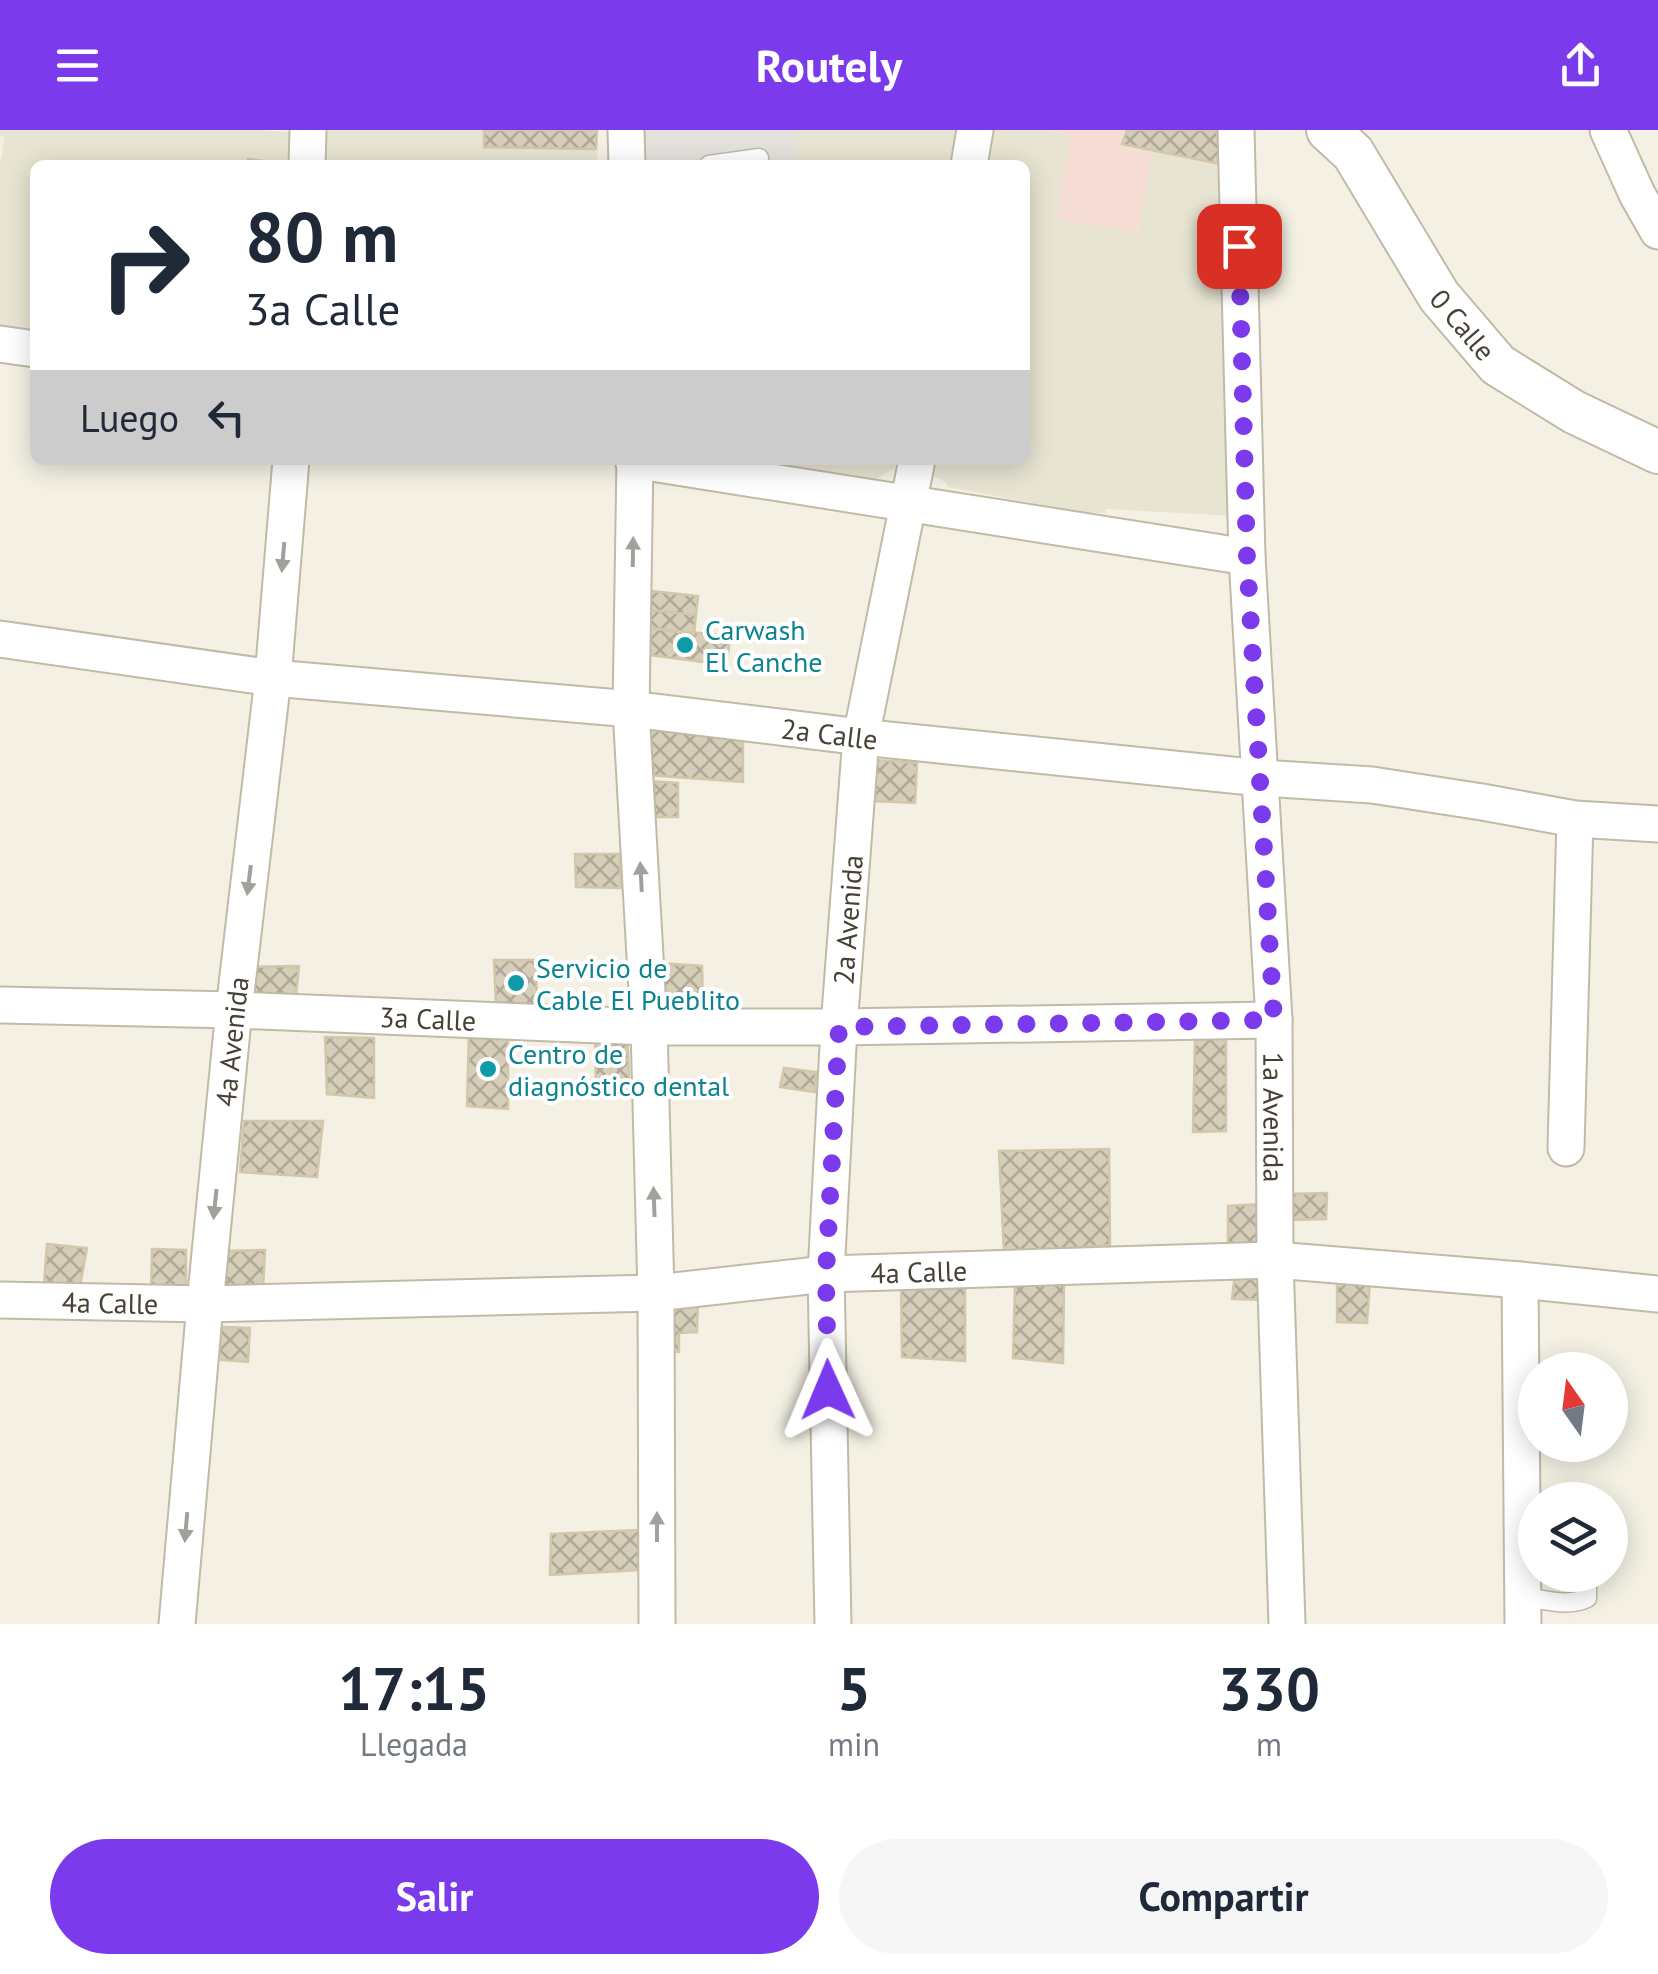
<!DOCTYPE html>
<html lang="es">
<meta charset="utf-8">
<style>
:root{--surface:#fff;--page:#f6f6f7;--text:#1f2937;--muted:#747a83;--accent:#7c3aed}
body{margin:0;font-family:"PT Sans",sans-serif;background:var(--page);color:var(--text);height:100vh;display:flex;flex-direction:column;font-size:38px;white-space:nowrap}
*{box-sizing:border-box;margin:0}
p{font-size:32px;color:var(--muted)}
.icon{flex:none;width:55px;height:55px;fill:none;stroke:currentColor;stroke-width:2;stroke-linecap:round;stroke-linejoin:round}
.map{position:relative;height:1494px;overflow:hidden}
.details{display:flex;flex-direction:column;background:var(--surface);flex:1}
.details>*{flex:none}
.guide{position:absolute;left:30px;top:30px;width:1000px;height:305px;border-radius:15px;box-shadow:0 5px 25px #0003;background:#fff;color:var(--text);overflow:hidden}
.needle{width:65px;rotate:346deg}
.controls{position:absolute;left:1518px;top:1222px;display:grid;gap:20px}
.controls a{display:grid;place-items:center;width:110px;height:110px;border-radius:50%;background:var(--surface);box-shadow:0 5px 25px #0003;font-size:50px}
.pin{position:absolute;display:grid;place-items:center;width:85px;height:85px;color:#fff;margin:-42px;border-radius:20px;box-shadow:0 5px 15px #0006}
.me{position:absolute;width:110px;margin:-55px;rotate:359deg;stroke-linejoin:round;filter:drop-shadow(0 0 8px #0008)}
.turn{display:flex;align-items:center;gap:35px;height:210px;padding:0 50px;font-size:45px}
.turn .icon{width:130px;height:130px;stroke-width:2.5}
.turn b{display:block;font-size:70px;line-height:85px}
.then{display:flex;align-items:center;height:95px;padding:0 50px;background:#0003;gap:20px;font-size:38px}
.eta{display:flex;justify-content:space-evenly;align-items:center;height:170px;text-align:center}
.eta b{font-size:60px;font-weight:700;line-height:70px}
.primary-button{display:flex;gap:20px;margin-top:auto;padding:20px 50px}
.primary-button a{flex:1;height:115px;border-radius:60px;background:var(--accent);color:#fff;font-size:40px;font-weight:700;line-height:115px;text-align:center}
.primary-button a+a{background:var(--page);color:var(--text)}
header{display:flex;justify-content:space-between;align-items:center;height:130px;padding:0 50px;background:var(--accent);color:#fff;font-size:45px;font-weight:700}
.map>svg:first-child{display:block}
</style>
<header><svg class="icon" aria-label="menu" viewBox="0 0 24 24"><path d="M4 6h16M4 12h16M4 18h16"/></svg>Routely<svg class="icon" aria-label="share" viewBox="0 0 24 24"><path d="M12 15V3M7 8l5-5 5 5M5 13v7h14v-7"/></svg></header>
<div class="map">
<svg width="1658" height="1494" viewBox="0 0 1658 1494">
<defs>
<pattern id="building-cross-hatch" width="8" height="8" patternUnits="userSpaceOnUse" patternTransform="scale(2.5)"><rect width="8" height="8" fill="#d6ceb9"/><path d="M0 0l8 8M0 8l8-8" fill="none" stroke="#afa997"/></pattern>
</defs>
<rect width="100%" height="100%" fill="#f4f1e4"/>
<path fill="#e8e4d2" d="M 0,0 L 260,0 L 296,3 L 291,34 L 249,29 L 247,35 L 35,35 L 35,205 L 0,198 L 0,34 L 5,7 L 0,6 Z
M 323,0 L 484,0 L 484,17 L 596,19 L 598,35 L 320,35 Z
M 798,0 L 960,0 L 952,35 L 793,35 Z
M 985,0 L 1047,0 L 1072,6 L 1056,89 L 1138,102 L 1152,21 L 1220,34 L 1237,386 L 1105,379 L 1105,383 L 1045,381 L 1043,375 L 949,357 L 945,352 L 924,341 L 926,330 L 1025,330 L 1025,35 L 979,35 Z
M 769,330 L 897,330 L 895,338 L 872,351 L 795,342 Z"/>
<path fill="#f6ded6" d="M 1047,0 L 1127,0 L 1123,14 L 1152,21 L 1138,102 L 1056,89 L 1071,6 Z"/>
<path fill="#e4e2dd" d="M 637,0 L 798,0 L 793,35 L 638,35 Z"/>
<path fill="url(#building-cross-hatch)" stroke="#d2c7ab" stroke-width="2.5" d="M 484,0 L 597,0 L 596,19 L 484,17 Z
M 484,0 L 597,0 L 596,19 L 484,17 Z
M 1127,0 L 1217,0 L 1220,34 L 1122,14 Z
M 248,29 L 291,34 L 291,35 L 247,35 Z
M 643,460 L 698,466 L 696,485 L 642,479 Z
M 642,479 L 696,485 L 694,504 L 641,497 Z
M 641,497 L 730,506 L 727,535 L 641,524 Z
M 651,599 L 743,603 L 743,652 L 647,645 L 644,605 Z
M 875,630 L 917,633 L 915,673 L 874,671 Z
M 648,651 L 678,653 L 678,687 L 649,687 Z
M 575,724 L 620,724 L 621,758 L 576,757 Z
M 494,830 L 536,830 L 537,875 L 496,875 Z
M 658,833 L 702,836 L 703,882 L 662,878 Z
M 299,836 L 295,875 L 243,872 L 247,837 Z
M 595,900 L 627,900 L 630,967 L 596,967 Z
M 469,901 L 508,903 L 508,979 L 467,976 Z
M 325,907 L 374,908 L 374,968 L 327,964 Z
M 1226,907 L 1226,1001 L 1193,1002 L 1195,908 Z
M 784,938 L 816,942 L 815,962 L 780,957 Z
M 244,991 L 323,991 L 317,1047 L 240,1042 Z
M 1109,1019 L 1110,1115 L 1004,1123 L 999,1021 Z
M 1327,1063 L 1326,1089 L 1290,1090 L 1289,1064 Z
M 1262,1074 L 1264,1103 L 1253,1114 L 1228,1116 L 1228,1076 Z
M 47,1114 L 87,1118 L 80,1156 L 44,1155 Z
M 152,1119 L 186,1120 L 186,1153 L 177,1165 L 151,1163 Z
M 265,1120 L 263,1159 L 222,1158 L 224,1121 Z
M 1235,1143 L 1261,1145 L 1269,1170 L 1232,1169 Z
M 1370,1151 L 1367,1193 L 1337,1192 L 1337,1152 Z
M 901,1154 L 965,1154 L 965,1231 L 902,1227 Z
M 1064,1154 L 1063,1233 L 1013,1228 L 1015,1156 Z
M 698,1166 L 697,1202 L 679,1203 L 679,1222 L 661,1221 L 661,1167 Z
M 221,1197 L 250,1198 L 248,1232 L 210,1229 L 212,1204 Z
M 639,1400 L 639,1440 L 550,1445 L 551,1404 Z"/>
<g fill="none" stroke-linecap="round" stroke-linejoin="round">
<defs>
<path id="service" d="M 709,35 L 759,28
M 1584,1364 L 1584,1370
M 1523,1466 C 1543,1470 1568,1477 1587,1468 L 1587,1445"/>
<g id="minor">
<path d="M 626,0 L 627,35"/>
<path id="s1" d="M 1236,0 L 1247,427 L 1274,890 L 1275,1130 L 1287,1494"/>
<path d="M 1608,0 L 1637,64 L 1658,101"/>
<path d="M 307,35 L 308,0"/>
<path d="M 969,35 L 975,0"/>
<path d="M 0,214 L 35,219"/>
<path d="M 633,330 L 1247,427"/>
<path d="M 635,330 L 631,579 L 649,897 L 656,1163 L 657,1494"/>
<path id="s2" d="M 0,509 L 273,548 L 631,579 L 861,607 L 1261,648 L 1372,655 L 1482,672 L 1575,689 L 1658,694"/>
<path id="s3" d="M 0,875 L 234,880 L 649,897 L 839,897 L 1274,890"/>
<path d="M 1566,1018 L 1575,689"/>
<path d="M 1520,1150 L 1523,1494"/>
<path id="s4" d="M 0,1170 L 205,1174 L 656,1163 L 826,1144 L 1275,1130 L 1520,1150 L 1658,1164"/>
<path id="s5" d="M 177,1494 L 205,1174 L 234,880 L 273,548 L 291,330"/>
<path id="s6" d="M 833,1494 L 826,1144 L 839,897 L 861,607 L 917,330"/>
</g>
<g id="tertiary">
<path id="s7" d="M 1328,0 L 1353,23 L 1439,166 L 1498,235 L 1574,282 L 1658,322"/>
</g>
</defs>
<use href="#service" stroke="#c0baa6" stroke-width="21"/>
<use href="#minor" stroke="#c0baa6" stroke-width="39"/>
<use href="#tertiary" stroke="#c0baa6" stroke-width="46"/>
<use href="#service" stroke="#fff" stroke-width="18"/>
<use href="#minor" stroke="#fff" stroke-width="35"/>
<use href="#tertiary" stroke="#fff" stroke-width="42"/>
</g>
<defs><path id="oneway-solid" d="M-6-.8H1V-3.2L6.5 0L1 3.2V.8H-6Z" transform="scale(2.5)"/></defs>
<g fill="#a2a09a">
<use href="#oneway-solid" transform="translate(633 422) rotate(-89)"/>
<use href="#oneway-solid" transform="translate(283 427) rotate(95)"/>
<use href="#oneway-solid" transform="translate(641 747) rotate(-93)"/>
<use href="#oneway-solid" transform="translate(249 750) rotate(97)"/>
<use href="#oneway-solid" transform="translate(654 1072) rotate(-92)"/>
<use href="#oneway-solid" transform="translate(215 1074) rotate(96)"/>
<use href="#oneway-solid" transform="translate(186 1397) rotate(95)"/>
<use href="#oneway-solid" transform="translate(657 1397) rotate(-90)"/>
</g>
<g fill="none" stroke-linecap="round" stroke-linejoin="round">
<path stroke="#7c3aed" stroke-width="18" stroke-dasharray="0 32.4" d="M 828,1260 L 826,1144 L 839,897 L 1274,890 L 1247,428 L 1239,116"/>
</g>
<g fill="#0f9aa8" stroke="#fff" stroke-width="4">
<circle cx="685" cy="515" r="10"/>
<circle cx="516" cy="853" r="10"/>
<circle cx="488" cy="939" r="10"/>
</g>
<g text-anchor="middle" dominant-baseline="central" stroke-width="8" stroke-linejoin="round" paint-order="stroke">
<g font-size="28" fill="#464134" stroke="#fff">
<text stroke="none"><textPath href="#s7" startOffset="238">0 Calle</textPath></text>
<text stroke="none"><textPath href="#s2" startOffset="835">2a Calle</textPath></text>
<text stroke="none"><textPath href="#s6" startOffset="705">2a Avenida</textPath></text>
<text stroke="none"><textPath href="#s3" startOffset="428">3a Calle</textPath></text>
<text stroke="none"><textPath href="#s5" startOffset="585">4a Avenida</textPath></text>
<text stroke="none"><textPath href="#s1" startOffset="988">1a Avenida</textPath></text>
<text stroke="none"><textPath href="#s4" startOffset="920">4a Calle</textPath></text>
<text stroke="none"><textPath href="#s4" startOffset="110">4a Calle</textPath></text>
</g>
<g font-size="28" fill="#0d838f" stroke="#fff" text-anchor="start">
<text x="705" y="499">Carwash<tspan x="705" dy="32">El Canche</tspan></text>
<text x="536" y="837">Servicio de<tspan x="536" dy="32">Cable El Pueblito</tspan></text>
<text x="508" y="923">Centro de<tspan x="508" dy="32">diagnóstico dental</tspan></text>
</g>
</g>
</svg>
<div class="controls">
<a><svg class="needle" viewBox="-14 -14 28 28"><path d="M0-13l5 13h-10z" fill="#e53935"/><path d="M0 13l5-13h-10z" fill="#747a83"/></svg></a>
<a><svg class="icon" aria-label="layers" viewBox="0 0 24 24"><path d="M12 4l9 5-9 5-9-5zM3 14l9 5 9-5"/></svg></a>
</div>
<div class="pin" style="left:1239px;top:116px;background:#d93025"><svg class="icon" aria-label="arrive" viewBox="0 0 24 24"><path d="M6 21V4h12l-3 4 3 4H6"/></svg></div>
<svg class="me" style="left:828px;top:1260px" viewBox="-20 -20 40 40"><path d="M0-17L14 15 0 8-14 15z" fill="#7c3aed" stroke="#fff" stroke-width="4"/></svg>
<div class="guide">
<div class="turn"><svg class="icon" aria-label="right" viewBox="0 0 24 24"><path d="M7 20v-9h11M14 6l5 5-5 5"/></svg><div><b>80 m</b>3a Calle</div></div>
<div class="then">Luego<svg class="icon" aria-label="left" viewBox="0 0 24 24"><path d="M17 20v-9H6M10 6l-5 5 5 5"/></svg></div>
</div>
</div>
<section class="details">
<div class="eta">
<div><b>17:15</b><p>Llegada</p></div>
<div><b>5</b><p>min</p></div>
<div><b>330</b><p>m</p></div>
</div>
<div class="primary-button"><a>Salir</a><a>Compartir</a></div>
</section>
